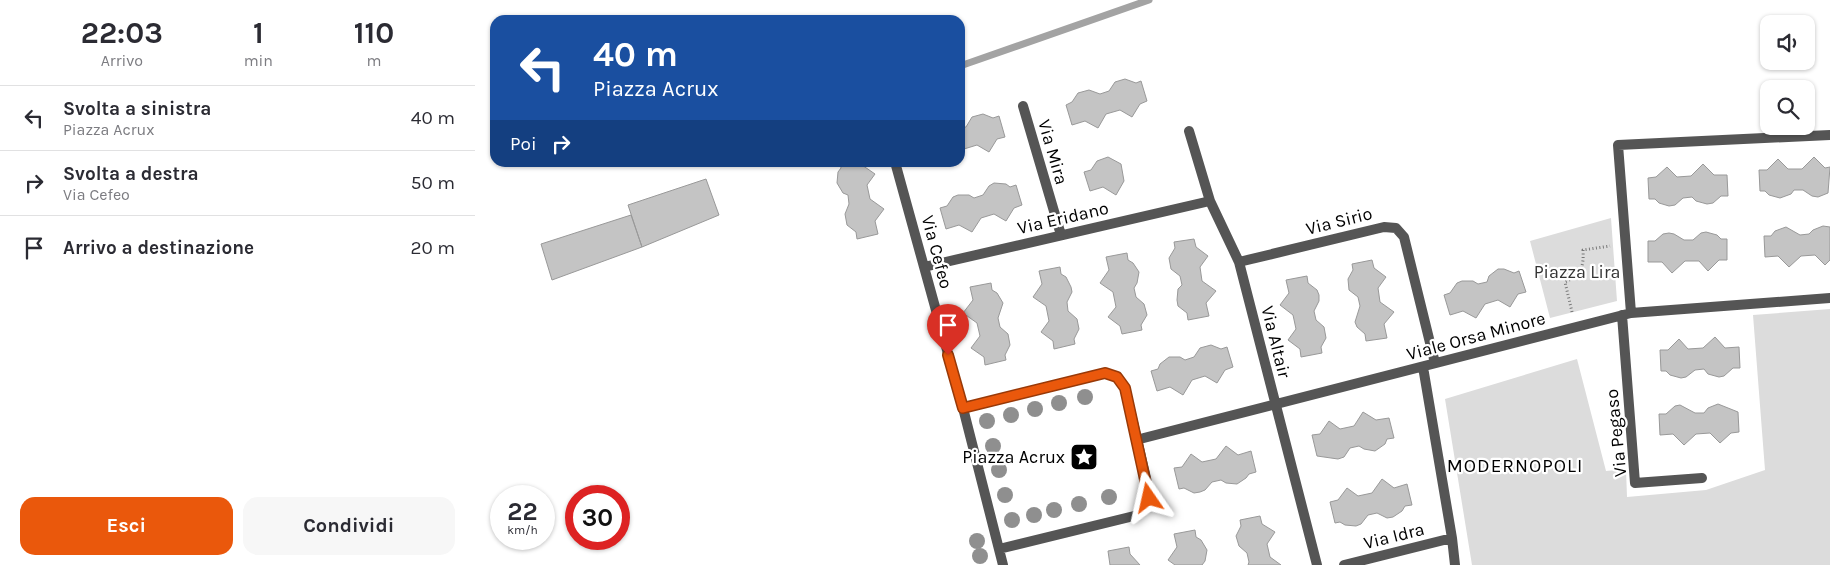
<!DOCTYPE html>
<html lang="it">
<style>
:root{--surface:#fff;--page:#f7f7f7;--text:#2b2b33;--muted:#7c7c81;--line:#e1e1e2;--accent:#ea580c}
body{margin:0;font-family:Karla,sans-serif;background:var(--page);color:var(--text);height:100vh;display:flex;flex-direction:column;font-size:19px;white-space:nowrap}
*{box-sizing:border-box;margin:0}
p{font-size:16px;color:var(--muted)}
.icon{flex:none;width:28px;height:28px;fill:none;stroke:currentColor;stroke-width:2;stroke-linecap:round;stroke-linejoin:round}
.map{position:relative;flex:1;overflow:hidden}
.sheet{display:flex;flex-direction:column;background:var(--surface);width:475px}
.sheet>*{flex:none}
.banner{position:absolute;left:15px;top:15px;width:475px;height:152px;border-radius:15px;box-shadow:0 1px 4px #0004;background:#1a4fa0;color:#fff;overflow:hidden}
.buttons{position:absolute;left:1285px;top:15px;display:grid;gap:10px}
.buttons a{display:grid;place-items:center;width:55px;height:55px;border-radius:10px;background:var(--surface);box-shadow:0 1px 4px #0004;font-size:25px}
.speed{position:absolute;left:15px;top:485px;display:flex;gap:10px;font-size:25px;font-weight:700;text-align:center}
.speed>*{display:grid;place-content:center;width:65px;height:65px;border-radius:50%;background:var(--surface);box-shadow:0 1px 4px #0004;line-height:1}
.speed small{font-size:12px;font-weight:400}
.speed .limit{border:8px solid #d22;background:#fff;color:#111}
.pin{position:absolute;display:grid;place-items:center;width:42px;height:42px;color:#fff;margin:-51px -21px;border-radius:50% 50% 50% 0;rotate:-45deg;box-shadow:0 0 5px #0007}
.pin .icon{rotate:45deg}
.me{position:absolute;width:55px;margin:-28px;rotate:349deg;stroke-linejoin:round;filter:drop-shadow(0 0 4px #0008)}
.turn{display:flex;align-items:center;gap:18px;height:105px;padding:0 20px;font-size:22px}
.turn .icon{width:65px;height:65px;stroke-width:2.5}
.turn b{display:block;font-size:35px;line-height:42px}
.then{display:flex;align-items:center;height:48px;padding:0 20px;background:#0003;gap:10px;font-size:19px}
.eta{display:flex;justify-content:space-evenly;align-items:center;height:85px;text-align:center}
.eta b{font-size:30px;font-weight:700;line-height:35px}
.primary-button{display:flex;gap:10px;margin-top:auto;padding:10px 20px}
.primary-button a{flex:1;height:58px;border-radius:15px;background:var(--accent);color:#fff;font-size:20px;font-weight:700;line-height:58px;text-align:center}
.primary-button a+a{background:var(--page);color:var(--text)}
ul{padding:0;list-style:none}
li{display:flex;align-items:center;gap:15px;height:65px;padding:0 20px;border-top:1px solid var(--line)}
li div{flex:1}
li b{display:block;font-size:19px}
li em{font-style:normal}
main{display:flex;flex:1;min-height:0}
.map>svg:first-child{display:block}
</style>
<main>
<section class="sheet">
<div class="eta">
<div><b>22:03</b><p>Arrivo</p></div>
<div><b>1</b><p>min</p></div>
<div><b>110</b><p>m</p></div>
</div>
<ul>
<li><svg class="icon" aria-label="left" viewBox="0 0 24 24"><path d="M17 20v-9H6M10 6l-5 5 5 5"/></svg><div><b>Svolta a sinistra</b><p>Piazza Acrux</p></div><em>40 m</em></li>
<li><svg class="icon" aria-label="right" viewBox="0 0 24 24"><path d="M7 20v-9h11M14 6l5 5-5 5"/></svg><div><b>Svolta a destra</b><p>Via Cefeo</p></div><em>50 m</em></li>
<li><svg class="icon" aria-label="arrive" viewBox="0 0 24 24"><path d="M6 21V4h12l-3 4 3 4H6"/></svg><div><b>Arrivo a destinazione</b></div><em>20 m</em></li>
</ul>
<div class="primary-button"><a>Esci</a><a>Condividi</a></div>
</section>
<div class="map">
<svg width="1355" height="565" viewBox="0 0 1355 565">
<rect width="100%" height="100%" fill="#fff"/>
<path fill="#dcdcdc" d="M 1136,218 L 1142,301 L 1075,318 L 1055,241 Z
M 1355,309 L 1355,565 L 997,565 L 970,399 L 1102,359 L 1131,471 L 1151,469 L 1152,497 L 1231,490 L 1290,470 L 1278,315 Z"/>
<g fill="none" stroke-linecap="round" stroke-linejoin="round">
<path stroke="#a3a3a3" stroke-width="7" d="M 485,66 L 674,0"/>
</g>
<path fill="#c4c4c4" stroke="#999" d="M 650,79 L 661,83 L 666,81 L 672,101 L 665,104 L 657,117 L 645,110 L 631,114 L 623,128 L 610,121 L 597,125 L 591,105 L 597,102 L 603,93 L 614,90 L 625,94 L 634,91 L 640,82 Z
M 508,114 L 518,118 L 524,116 L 530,137 L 522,139 L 514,152 L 502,145 L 489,149 L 485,156 L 485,128 L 491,127 L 497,117 Z
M 633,157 L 646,164 L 649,181 L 641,195 L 628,187 L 615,191 L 609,172 L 616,170 L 622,161 Z
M 1339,157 L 1350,168 L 1355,167 L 1353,193 L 1343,197 L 1337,196 L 1328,190 L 1319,190 L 1316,194 L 1305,198 L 1294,195 L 1290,191 L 1285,191 L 1284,170 L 1292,170 L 1303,159 L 1313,169 L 1327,169 Z
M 365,162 L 387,162 L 387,165 L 400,174 L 392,185 L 395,199 L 409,209 L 400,221 L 403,234 L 382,239 L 381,232 L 372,225 L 370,214 L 374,204 L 373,195 L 368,193 L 362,183 L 363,172 L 366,168 Z
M 1228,164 L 1239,175 L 1252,175 L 1253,196 L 1246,196 L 1238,203 L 1232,204 L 1221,201 L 1217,197 L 1208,198 L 1200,205 L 1194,206 L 1184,203 L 1180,199 L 1174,199 L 1173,178 L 1181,177 L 1192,167 L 1202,177 L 1216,176 Z
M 231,179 L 244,215 L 167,247 L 153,205 Z
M 519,183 L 531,184 L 535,187 L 541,185 L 547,205 L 539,208 L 531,221 L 519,214 L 506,218 L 497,232 L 484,225 L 471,229 L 465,208 L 472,206 L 478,197 L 483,195 L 494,195 L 499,198 L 508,195 L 514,186 Z
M 156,215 L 167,247 L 77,280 L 66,244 Z
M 1348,226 L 1355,227 L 1355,260 L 1350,265 L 1340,255 L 1326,256 L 1314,267 L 1303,256 L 1290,257 L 1289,236 L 1296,236 L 1300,231 L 1311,227 L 1325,235 L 1334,234 L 1338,230 Z
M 1231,232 L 1242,235 L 1246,239 L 1252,239 L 1252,260 L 1244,260 L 1233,271 L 1224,261 L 1210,261 L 1197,273 L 1187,262 L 1173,262 L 1173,241 L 1180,241 L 1188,234 L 1194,233 L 1199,234 L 1209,240 L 1218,240 L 1226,233 Z
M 719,239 L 721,247 L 733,256 L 725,267 L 727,281 L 741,291 L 731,303 L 734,316 L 713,320 L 712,313 L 703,306 L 702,300 L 703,289 L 707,285 L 705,276 L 696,269 L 694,258 L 700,248 L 699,242 Z
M 652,253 L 653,260 L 658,263 L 664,272 L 662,283 L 659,288 L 661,297 L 669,304 L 672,315 L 666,325 L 667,330 L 647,334 L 645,326 L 633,317 L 641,307 L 638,292 L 625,283 L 634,270 L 631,257 Z
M 897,260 L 899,268 L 911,277 L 903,288 L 905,302 L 919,312 L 909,324 L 912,338 L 891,341 L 890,334 L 882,327 L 880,322 L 885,306 L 883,297 L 874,290 L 873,279 L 878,270 L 877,264 Z
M 585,267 L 586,274 L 591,277 L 596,287 L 597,292 L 592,302 L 593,311 L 602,319 L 604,329 L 599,339 L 600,344 L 579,349 L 578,341 L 566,332 L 574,321 L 571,306 L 558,297 L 567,284 L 564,271 Z
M 1023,269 L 1029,269 L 1039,273 L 1044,271 L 1051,292 L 1043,294 L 1035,307 L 1023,300 L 1010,304 L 1001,318 L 988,311 L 975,315 L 969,295 L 975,293 L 982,283 L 987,281 L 998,281 L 1003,284 L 1012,282 L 1014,276 Z
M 832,276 L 833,283 L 842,290 L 844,295 L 844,301 L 839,311 L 841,320 L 849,327 L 851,338 L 846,347 L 847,353 L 826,357 L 825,349 L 813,340 L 821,329 L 818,315 L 805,305 L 814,293 L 811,280 Z
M 516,283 L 517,290 L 522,293 L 528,303 L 523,318 L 525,327 L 533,334 L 535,345 L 530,355 L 531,360 L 510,365 L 509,357 L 496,348 L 505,336 L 502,323 L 488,313 L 498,300 L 495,287 Z
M 1240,337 L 1250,348 L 1264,347 L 1265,368 L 1258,368 L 1249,376 L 1244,377 L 1233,374 L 1229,369 L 1220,370 L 1211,377 L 1206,378 L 1195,375 L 1191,371 L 1186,371 L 1185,350 L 1193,350 L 1204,339 L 1213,349 L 1228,348 Z
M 736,345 L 746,349 L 752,347 L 758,367 L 750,370 L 742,383 L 730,376 L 717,380 L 708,395 L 695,387 L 682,391 L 676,371 L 683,369 L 685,364 L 694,357 L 705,357 L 710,360 L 719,357 L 725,348 Z
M 1243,404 L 1263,412 L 1264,432 L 1256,433 L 1245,443 L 1235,433 L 1221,434 L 1209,445 L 1198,434 L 1185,435 L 1184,414 L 1191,414 L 1200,406 L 1205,405 L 1220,413 L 1229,413 L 1233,408 Z
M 888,412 L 901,420 L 914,418 L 919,438 L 912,439 L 910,444 L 900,451 L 889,449 L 884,446 L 875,448 L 869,457 L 863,459 L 842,456 L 837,435 L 845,434 L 854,421 L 865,429 L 879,426 Z
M 751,446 L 763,455 L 776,451 L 781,472 L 774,474 L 771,478 L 762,484 L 751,483 L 746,480 L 737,482 L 730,490 L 725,492 L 719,493 L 709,488 L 704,489 L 699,468 L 707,467 L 716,454 L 727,462 L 741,459 Z
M 907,479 L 919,488 L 932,484 L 937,505 L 930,506 L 927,511 L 918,517 L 912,518 L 902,513 L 893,515 L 886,524 L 881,526 L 870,525 L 865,522 L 860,523 L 855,502 L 863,500 L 872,488 L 883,496 L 897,493 Z
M 785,516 L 787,524 L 800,532 L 792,544 L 795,557 L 806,565 L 773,565 L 774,562 L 772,553 L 764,546 L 761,536 L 766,526 L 765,520 Z
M 720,530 L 721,537 L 726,540 L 732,550 L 730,561 L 727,565 L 700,565 L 693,560 L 702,547 L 699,534 Z
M 654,547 L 655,554 L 665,565 L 635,565 L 633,551 Z"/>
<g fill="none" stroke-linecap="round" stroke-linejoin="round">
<path stroke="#777" stroke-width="3" stroke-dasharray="1 2.5" stroke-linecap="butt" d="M 1097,312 L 1090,282 C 1106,275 1109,267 1108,250 L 1135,246"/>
<path stroke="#555" stroke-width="10" d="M 548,106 L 586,235
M 714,131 L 735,201 L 764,262 L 842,565
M 420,162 L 488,408 L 528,565
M 764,262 L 909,227 L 921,228 L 929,237 L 960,363
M 449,267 L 735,201
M 1156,313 L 1143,145 L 1355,135
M 1147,315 L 1160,483 L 1227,478
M 948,367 L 977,538 L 980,565
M 488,408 L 630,373 L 642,377 L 650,388 L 674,491 C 674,504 670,511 659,516 L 524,549
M 661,440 L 1156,313 L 1355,298
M 869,565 L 977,538"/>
</g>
<g fill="#8f8f8f">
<circle cx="610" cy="397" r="8"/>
<circle cx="584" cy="403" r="8"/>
<circle cx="560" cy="409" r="8"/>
<circle cx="536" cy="415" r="8"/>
<circle cx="512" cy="421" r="8"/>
<circle cx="518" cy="446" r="8"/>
<circle cx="524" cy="470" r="8"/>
<circle cx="530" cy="495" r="8"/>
<circle cx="634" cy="497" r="8"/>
<circle cx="604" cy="504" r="8"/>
<circle cx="579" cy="510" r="8"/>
<circle cx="559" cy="515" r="8"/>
<circle cx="537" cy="520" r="8"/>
<circle cx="502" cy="541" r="8"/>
<circle cx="505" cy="556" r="8"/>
</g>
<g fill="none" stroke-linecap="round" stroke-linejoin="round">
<defs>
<path id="route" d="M 473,355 L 488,408 L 630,373 L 642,377 L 650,388 L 674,498"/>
</defs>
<use href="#route" stroke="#983908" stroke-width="12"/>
<use href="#route" stroke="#ea580c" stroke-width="9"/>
</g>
<defs>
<symbol id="sight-square" viewBox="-11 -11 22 22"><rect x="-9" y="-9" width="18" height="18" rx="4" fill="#000" stroke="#fff"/><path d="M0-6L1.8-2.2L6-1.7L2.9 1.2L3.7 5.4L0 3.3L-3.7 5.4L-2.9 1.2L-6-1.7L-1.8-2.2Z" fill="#fff"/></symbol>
</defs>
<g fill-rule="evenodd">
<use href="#sight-square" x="593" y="441" width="32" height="32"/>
</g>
<g text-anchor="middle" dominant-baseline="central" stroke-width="4.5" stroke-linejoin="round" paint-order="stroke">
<g font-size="18" fill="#000" stroke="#fff">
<text transform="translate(578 152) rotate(74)">Via Mira</text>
<text transform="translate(588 218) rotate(-13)">Via Eridano</text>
<text transform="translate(864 221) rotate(-14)">Via Sirio</text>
<text transform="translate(462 252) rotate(75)">Via Cefeo</text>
<text transform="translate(1001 336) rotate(-15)">Viale Orsa Minore</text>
<text transform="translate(801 342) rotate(76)">Via Altair</text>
<text transform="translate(1141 433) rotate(-96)">Via Pegaso</text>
<text transform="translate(919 536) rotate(-14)">Via Idra</text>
</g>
<g font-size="18" fill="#333" stroke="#fff">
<text x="1102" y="272">Piazza Lira</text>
</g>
<g font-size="18" fill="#000" stroke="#fff" text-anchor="end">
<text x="590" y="457">Piazza Acrux</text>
</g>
<g font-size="19" letter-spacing="1" fill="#000" stroke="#fff">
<text x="1040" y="466">MODERNOPOLI</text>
</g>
</g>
</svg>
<div class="buttons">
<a><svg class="icon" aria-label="sound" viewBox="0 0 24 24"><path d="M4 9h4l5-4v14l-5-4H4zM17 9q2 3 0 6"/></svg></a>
<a><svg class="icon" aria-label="search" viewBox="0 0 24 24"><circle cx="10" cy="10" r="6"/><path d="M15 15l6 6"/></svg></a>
</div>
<div class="speed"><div>22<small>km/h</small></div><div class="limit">30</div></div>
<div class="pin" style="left:473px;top:355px;background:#d93025"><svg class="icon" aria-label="arrive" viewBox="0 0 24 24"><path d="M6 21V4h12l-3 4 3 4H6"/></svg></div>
<svg class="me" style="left:674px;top:498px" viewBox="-20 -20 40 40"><path d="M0-17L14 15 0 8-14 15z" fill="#ea580c" stroke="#fff" stroke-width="4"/></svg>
<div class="banner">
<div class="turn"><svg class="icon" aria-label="left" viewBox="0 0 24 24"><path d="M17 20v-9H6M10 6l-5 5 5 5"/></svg><div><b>40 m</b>Piazza Acrux</div></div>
<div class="then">Poi<svg class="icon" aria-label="right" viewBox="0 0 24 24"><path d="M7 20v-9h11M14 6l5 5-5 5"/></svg></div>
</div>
</div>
</main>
